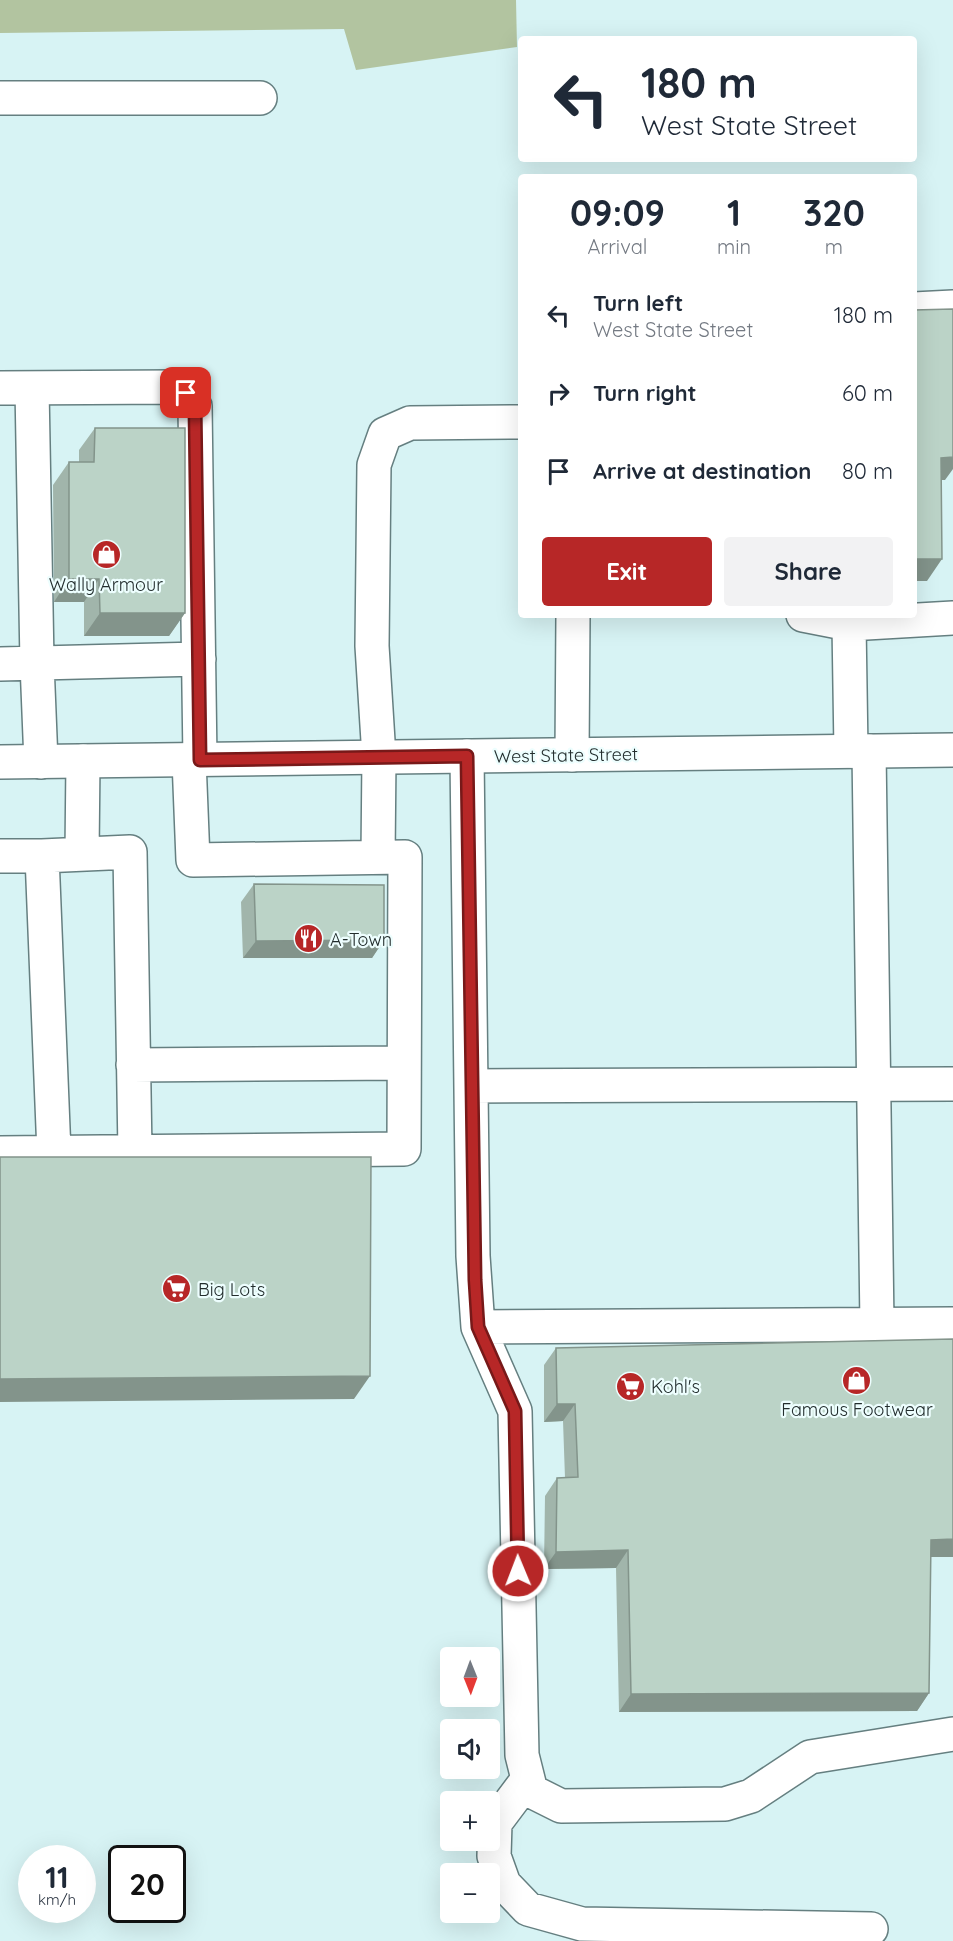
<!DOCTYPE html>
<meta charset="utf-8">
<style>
:root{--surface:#fff;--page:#f2f2f3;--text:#1f2937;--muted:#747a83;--accent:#b72727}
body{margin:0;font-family:Quicksand,sans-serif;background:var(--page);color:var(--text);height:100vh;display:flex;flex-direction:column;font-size:22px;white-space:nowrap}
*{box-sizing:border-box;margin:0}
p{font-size:20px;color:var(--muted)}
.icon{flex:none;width:33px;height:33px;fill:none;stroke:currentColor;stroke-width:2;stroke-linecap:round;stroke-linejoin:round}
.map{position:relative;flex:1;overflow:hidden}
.drawer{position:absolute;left:518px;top:174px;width:399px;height:444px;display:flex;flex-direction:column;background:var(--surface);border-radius:6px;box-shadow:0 6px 24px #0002}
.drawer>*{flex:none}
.top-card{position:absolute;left:518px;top:36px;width:399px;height:126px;border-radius:6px;box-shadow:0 6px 24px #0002;background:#fff;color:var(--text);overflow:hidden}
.needle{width:39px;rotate:179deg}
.tools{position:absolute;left:440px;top:1647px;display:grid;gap:12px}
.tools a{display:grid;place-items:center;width:60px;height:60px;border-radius:6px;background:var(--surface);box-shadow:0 6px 24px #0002;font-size:30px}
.speed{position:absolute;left:18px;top:1845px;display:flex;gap:12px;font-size:30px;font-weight:700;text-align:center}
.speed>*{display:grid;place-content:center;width:78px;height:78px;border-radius:50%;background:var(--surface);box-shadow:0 6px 24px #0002;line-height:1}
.speed small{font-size:15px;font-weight:400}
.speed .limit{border:3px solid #111;border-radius:9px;background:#fff;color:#111}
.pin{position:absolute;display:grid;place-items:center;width:51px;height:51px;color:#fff;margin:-26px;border-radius:12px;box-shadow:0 3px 9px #0006}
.me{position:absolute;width:66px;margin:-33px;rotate:359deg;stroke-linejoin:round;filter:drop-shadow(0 0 4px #0008)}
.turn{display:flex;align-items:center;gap:21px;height:126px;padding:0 24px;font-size:27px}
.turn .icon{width:78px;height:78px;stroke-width:2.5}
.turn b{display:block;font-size:42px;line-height:51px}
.eta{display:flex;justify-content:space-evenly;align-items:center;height:102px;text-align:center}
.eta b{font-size:36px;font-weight:700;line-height:42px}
.action{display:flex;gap:12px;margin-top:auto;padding:12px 24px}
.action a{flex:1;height:69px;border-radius:6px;background:var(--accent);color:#fff;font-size:24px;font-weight:700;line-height:69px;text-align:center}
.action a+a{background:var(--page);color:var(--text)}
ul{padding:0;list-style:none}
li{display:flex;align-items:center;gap:18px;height:78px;padding:0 24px}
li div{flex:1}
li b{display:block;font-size:22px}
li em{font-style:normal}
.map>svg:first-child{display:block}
</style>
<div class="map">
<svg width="953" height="1941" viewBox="0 0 953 1941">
<rect width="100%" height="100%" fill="#d7f3f4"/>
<path fill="#b2c4a0" d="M 0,0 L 516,0 L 517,47 L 356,70 L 344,29 L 0,33 Z"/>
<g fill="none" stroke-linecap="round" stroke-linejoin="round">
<defs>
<path id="minor" d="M 0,98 L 260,98
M 914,309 L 953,307
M 0,388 L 175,387 L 186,393 L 195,406 L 200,760
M 32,388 L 37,663 L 41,762
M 803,615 L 849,624 L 851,751
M 849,624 L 953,618
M 0,664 L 199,659
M 869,751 L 877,1325
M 572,755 L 573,615
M 467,756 L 473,1256 L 478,1327 L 515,1411 L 522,1755 L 531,1791 L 561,1806 L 725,1804 L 751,1796 L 810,1757 L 953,1734
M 82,854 L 83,761
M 0,856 L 42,856
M 378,857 L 379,757 L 372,646 L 374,465 L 385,434 L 410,423 L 520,422
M 133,1065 L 404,1063
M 471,1086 L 953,1084
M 0,1153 L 404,1149 L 405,857 L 193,860 L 189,760
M 54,1153 L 42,856 L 130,852 L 135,1152
M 478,1327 L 953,1324
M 528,1779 L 495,1823 L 494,1856 L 504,1884 L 528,1909 L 582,1924 L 871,1929"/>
<path id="highway" d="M 0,762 L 953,750"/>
</defs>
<use href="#minor" stroke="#657f80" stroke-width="36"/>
<use href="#highway" stroke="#657f80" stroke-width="36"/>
<use href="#minor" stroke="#fff" stroke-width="33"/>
<use href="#highway" stroke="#fff" stroke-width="33"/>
</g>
<path fill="#a1b5ab" d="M 95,428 L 185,613 L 169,636 L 84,636 L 84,602 L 54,602 L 53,485 L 69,462 L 79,462 L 79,450 Z
M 254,884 L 384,940 L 372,958 L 243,958 L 241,902 Z
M 953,1339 L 953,1557 L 931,1557 L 929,1693 L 917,1711 L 619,1712 L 616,1568 L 544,1569 L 545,1496 L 557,1478 L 565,1478 L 563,1421 L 544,1422 L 544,1365 L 556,1348 Z"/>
<path fill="#83948b" d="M 953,457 L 953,469 L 945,480 L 926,480 L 941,458 Z
M 914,559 L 942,559 L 927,581 L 914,581 Z
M 69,579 L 99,579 L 84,602 L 54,602 Z
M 100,613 L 185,613 L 169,636 L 84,636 Z
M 384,940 L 372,958 L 243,958 L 256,941 Z
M 370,1376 L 354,1399 L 0,1402 L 0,1379 Z
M 557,1404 L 575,1404 L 563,1421 L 544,1422 Z
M 953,1539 L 953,1557 L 919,1557 L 931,1540 Z
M 628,1550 L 616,1568 L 544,1569 L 556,1552 Z
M 929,1693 L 917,1711 L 619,1712 L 631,1694 Z"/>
<path fill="#bbd3c7" stroke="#83948b" stroke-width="1.5" d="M 953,309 L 953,457 L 941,458 L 942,559 L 914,559 L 914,310 Z
M 95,428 L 185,428 L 185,613 L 100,613 L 99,579 L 69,579 L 69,462 L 94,462 Z
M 254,884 L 384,885 L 384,940 L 256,941 Z
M 0,1157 L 371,1157 L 370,1376 L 0,1379 Z
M 953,1339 L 953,1539 L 931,1540 L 929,1693 L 631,1694 L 628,1550 L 556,1552 L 557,1478 L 578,1477 L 575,1404 L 557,1404 L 556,1348 Z"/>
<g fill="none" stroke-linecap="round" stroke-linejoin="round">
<defs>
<path id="route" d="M 186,393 L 195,406 L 200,760 L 467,756 L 475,1280 L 478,1327 L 515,1411 L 518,1571"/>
</defs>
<use href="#route" stroke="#771919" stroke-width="15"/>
<use href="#route" stroke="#b72727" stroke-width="10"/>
</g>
<defs>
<symbol id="shop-disc" viewBox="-11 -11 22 22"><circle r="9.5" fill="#b72727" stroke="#edfefe"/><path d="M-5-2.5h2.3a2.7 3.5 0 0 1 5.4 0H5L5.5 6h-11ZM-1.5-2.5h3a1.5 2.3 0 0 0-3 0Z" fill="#fff"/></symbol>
<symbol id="restaurant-disc" viewBox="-11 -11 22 22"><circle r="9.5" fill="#b72727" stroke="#edfefe"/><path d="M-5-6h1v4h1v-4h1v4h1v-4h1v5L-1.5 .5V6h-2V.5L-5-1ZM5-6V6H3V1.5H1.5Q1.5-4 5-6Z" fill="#fff"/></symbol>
<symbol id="supermarket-disc" viewBox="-11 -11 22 22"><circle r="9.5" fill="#b72727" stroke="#edfefe"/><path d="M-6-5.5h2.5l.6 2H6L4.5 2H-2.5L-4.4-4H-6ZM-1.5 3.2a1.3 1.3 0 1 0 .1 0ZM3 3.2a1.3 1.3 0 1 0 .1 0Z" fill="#fff"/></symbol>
</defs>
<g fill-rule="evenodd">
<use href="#shop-disc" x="90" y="538" width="33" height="33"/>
<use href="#restaurant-disc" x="292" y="922" width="33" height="33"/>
<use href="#supermarket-disc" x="160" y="1272" width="33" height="33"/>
<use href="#shop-disc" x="840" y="1364" width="33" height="33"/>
<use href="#supermarket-disc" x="614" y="1370" width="33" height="33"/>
</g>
<g text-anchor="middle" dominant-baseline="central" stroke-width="4.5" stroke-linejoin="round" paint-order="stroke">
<g font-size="18" fill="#222d2d" stroke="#edfefe" text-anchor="start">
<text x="106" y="584" text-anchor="middle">Wally Armour</text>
<text x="330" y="939">A-Town</text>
<text x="198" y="1289">Big Lots</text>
<text x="651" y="1386">Kohl's</text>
<text x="857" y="1409" text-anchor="middle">Famous Footwear</text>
</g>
<g font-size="18" fill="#222d2d" stroke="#edfefe">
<text transform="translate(566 755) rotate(-1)">West State Street</text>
</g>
</g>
</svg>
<div class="tools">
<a><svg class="needle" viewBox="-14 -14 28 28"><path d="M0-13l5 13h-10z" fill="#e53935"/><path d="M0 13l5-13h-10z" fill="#747a83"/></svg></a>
<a><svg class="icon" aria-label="sound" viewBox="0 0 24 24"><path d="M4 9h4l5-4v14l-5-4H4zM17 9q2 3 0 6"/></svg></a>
<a>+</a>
<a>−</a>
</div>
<div class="speed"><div>11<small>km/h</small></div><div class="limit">20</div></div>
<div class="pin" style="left:186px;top:393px;background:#d93025"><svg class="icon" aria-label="arrive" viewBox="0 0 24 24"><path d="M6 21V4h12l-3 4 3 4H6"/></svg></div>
<svg class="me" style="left:518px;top:1571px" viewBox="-20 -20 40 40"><circle r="17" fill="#b72727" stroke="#fff" stroke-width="3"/><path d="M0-11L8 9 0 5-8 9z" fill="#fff"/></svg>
<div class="top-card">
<div class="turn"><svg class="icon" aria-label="left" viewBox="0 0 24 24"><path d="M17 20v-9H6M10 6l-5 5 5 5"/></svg><div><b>180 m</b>West State Street</div></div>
</div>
<section class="drawer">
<div class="eta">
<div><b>09:09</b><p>Arrival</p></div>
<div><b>1</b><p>min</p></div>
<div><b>320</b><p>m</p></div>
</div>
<ul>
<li><svg class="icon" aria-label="left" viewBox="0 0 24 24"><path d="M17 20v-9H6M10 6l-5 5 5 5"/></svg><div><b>Turn left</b><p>West State Street</p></div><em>180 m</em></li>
<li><svg class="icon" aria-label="right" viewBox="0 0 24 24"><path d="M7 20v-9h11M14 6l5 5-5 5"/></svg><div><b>Turn right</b></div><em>60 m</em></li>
<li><svg class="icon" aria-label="arrive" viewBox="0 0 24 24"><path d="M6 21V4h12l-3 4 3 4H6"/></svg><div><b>Arrive at destination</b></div><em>80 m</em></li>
</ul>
<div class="action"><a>Exit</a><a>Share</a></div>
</section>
</div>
